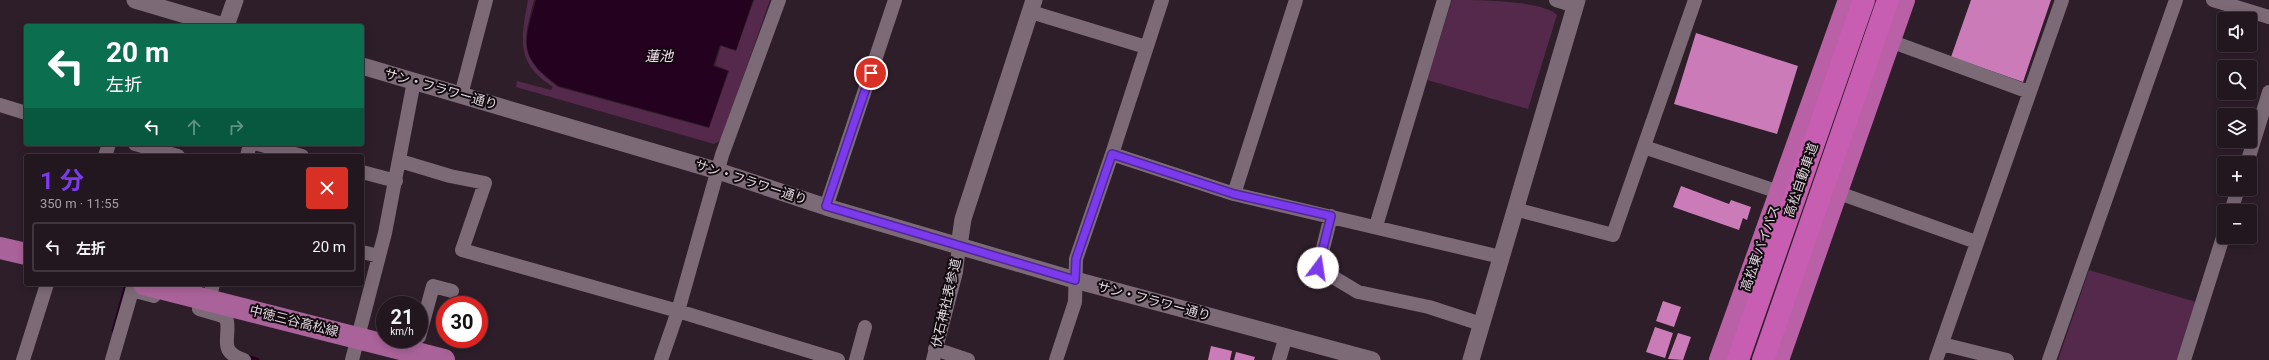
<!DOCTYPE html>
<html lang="ja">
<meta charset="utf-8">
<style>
:root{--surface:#22161f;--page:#2a1f28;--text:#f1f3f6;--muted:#a29fa4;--line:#3f353d;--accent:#7c3aed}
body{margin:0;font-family:Roboto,"Noto Sans JP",sans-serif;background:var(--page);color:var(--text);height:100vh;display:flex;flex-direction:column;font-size:15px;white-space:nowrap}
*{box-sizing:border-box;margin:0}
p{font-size:13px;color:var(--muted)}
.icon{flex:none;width:22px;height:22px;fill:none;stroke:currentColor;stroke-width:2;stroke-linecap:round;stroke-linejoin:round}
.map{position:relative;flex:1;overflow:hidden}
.drawer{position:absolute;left:24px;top:154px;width:340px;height:132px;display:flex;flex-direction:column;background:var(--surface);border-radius:4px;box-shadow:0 2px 10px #0003,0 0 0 1px var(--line)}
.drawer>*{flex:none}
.guide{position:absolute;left:24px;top:24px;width:340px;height:122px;border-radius:4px;box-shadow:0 2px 10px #0003,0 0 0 1px var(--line);background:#0b6e4f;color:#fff;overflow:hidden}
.tools{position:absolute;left:2217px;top:12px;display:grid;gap:8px}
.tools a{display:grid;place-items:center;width:40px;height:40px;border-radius:4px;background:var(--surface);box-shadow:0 2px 10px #0003,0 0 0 1px var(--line);font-size:20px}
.speed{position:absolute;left:376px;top:296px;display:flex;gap:8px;font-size:20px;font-weight:700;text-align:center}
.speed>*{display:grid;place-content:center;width:52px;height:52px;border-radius:50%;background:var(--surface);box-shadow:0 2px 10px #0003,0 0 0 1px var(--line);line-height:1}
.speed small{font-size:10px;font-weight:400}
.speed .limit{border:6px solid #d22;background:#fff;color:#111}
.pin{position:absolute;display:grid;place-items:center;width:34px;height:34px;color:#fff;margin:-17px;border:2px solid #fff;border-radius:50%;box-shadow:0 1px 4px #0007}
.me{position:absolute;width:44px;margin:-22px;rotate:14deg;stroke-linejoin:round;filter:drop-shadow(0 0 3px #0008)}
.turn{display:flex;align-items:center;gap:14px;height:84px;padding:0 16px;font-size:18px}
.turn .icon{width:52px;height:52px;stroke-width:2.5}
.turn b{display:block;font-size:28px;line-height:34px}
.lanes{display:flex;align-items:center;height:38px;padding:0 16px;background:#0003;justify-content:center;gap:20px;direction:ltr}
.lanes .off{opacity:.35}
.round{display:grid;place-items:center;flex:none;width:42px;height:42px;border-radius:4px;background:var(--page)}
.head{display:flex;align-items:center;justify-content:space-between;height:68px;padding:0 16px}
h1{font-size:24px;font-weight:700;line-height:30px;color:var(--accent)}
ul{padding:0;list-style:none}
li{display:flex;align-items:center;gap:12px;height:50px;margin:0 8px 6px;padding:0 8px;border:2px solid var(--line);border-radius:4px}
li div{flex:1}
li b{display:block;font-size:15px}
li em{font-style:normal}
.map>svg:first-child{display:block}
</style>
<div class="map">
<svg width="2269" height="360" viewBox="0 0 2269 360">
<rect width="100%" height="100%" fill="#2d1e29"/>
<path fill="#55294b" d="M 528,0 L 534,0 C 522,45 519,58 558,87 L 709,128 L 729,71 L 715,65 L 721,46 L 736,51 L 754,0 L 770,0 L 721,140 L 714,144 L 516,87 L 517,81 L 551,90 L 553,87 C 515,63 521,39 528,0 Z
M 1452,0 C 1477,0 1542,0 1557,15 L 1528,109 L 1427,80 Z
M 2089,270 L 2196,302 L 2178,360 L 2058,360 Z"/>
<path fill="#24011e" d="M 536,0 L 753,0 L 736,50 L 720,45 L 713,66 L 728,71 L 709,127 L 559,86 C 519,57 523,45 536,0 Z"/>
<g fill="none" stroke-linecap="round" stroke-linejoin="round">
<path stroke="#24011e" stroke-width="4.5" d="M 114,330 L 126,287
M 245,356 L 257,360"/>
</g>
<path fill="#cb7cb8" d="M 1971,0 L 2051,0 L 2023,82 L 1951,57 Z
M 1696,33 L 1798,66 L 1777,134 L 1674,104 Z
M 1681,186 L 1729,204 L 1731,200 L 1751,207 L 1747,220 L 1743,218 L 1739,230 L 1673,207 Z
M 1663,301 L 1681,307 L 1674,327 L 1656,321 Z
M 1655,327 L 1673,333 L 1665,358 L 1646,352 Z
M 1678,333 L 1691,337 L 1683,360 L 1668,359 Z
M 1211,346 L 1232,351 L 1230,360 L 1208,360 Z
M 1236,352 L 1255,357 L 1254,360 L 1234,360 Z"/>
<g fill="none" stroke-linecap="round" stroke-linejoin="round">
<path stroke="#7d6a77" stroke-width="14" d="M 1556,0 L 1575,6
M 2213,0 L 2269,17
M 1031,12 L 1146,47
M 1890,41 L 2029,92
M 461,95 L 486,0
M 0,105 L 26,113
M 135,144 L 178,156
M 258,144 L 302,156
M 1644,147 L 1779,192
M 1112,154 L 1234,194 L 1501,257
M 105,156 L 109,144
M 247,156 L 250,144
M 400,161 L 450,176 L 485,183 L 462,250 L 678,311 L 838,360
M 2247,163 L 2269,92
M 362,172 L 396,181
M 1836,192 L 1976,242
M 1234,194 L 1296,0
M 826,207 L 895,0
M 1515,209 L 1613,235 L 1695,0
M 2231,211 L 2238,189
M 1331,216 L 1318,268 L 1358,292 L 1429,307 L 1481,324
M 1376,226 L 1444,0
M 362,252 L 379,256
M 132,290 L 154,296
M 209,301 L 213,284
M 199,309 L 223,316 L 227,321 C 230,340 218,351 244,360
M 419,337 L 433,286 L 452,291
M 1942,344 L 2007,360
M 935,349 L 968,360
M 23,360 L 47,284
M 112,360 L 134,284
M 352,360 L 385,233 L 414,81
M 661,360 L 678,311 L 722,155 L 779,0
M 856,360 L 865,327
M 933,360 L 956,272 L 959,246
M 1056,360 L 1075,302 L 1076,259 L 1112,154 L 1162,0
M 1279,360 L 1286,336
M 1936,360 L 2062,0
M 2049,360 L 2176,0
M 2184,360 L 2224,234"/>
<path stroke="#7d6a77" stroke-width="17" d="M 135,0 L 223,26
M 226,26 L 235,0
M 362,66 L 718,171 L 826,207 L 959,246 L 1075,280 L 1372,360
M 959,246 L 963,219 L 1034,0
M 1471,360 L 1577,0"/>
<path stroke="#aa639a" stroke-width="22" d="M 0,248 L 26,254
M 144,284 L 444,360"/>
<path stroke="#b960a6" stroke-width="22" d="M 1720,360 L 1849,0
M 1778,360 L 1904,0"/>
<path stroke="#c85eb1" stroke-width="22" d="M 1738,360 L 1864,0
M 1763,360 L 1888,0"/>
</g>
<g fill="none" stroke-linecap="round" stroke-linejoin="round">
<defs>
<path id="route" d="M 871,73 L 826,206 L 1075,280 L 1076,259 L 1112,154 L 1234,194 L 1331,216 L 1318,268"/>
</defs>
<use href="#route" stroke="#51269a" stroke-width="10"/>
<use href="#route" stroke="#7c3aed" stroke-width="7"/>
</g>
<g text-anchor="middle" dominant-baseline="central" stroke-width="4" stroke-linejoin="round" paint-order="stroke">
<g font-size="13" fill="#e0d5dd" stroke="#110a0f">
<text transform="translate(441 89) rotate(16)">サン・フラワー通り</text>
<text transform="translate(1801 180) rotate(-71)">高松自動車道</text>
<text transform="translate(751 182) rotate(18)">サン・フラワー通り</text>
<text transform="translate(1760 248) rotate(-70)">高松東バイパス</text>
<text transform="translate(1154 301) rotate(15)">サン・フラワー通り</text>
<text transform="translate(946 303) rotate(-77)">伏石神社表参道</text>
<text transform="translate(294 321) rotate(14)">中徳三谷高松線</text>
</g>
<g font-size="14" font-style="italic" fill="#f3ddec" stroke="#110a0f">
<text x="659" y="56">蓮池</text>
</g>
</g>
</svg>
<div class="tools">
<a><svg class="icon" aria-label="sound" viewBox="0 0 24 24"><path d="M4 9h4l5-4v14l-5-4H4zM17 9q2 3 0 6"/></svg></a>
<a><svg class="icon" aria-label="search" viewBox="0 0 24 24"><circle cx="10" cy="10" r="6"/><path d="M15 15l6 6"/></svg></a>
<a><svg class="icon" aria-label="layers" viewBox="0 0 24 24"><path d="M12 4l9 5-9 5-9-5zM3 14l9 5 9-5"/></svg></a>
<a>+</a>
<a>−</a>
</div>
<div class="speed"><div>21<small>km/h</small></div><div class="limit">30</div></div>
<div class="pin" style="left:871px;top:73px;background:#d93025"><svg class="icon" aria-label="arrive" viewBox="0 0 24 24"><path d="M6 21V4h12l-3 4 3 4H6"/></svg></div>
<svg class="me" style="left:1318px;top:268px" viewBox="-20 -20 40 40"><circle r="19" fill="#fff"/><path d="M0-13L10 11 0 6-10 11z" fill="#7c3aed"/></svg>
<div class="guide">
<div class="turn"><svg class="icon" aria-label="left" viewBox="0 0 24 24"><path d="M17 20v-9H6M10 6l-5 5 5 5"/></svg><div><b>20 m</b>左折</div></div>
<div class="lanes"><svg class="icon" aria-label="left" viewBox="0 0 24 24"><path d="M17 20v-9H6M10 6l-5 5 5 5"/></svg><svg class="icon off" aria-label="ahead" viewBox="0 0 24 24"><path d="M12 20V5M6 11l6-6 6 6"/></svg><svg class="icon off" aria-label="right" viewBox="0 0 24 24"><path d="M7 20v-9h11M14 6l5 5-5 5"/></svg></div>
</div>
<section class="drawer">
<div class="head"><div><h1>1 分</h1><p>350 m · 11:55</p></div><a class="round" style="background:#d93025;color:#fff"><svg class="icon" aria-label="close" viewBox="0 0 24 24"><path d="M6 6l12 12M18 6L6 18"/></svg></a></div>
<ul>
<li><svg class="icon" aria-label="left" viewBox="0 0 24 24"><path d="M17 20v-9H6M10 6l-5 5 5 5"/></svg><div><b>左折</b></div><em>20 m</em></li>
</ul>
</section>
</div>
